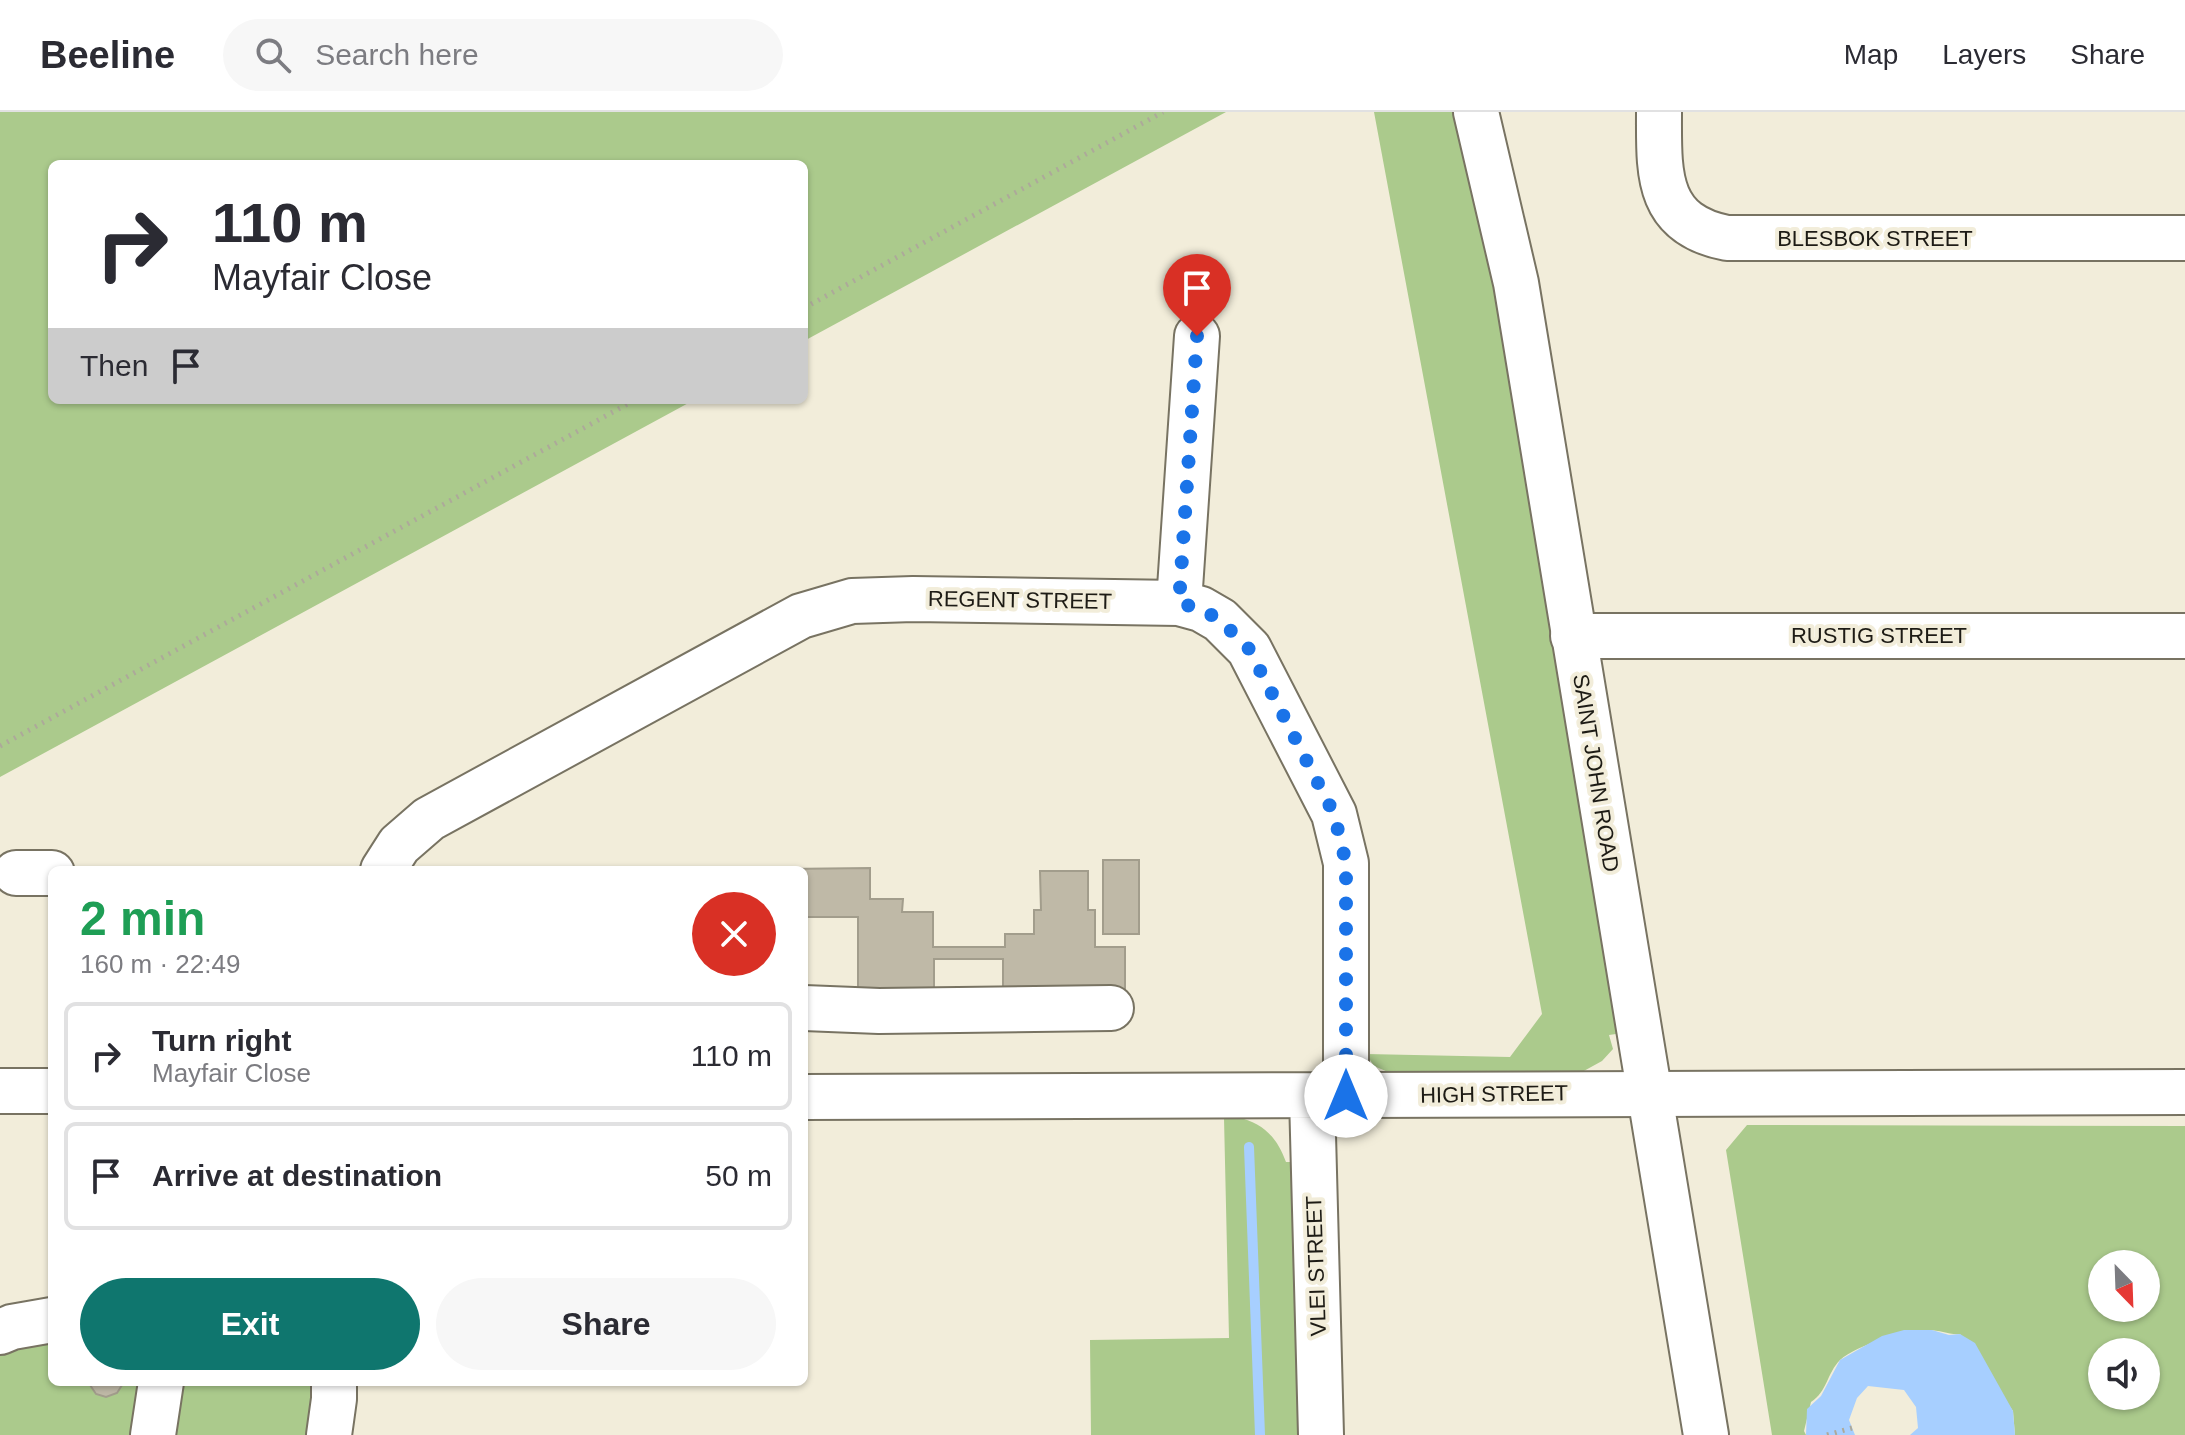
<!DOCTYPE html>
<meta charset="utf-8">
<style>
:root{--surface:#fff;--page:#f7f7f7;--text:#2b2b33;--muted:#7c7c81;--line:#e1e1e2;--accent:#0f766e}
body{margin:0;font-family:Arial,sans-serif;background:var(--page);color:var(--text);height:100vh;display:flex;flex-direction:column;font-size:30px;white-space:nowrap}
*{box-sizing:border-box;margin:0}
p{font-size:26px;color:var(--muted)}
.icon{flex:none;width:44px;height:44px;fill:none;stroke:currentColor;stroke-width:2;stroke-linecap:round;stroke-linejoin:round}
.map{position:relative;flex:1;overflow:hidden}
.details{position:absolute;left:48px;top:754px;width:760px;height:520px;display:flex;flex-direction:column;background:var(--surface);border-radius:12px;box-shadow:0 2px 6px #0004}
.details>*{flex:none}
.guide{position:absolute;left:48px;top:48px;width:760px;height:244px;border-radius:12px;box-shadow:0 2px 6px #0004;background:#fff;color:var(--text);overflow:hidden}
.needle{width:52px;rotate:157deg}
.controls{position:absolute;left:2088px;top:1138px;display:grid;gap:16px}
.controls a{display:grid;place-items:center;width:72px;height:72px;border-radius:50%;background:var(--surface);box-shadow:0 2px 6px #0004;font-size:40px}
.pin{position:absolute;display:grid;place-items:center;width:68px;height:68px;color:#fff;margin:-82px -34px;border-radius:50% 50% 50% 0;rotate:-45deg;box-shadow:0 0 8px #0007}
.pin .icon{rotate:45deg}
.me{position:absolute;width:88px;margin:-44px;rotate:0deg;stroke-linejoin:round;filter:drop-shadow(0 0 6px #0008)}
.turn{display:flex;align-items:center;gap:28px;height:168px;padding:0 32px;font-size:36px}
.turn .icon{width:104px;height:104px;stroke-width:2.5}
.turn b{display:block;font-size:56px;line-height:68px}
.then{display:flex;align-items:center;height:76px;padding:0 32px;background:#0003;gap:16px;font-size:30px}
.round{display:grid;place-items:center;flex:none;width:84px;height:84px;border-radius:42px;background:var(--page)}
.overview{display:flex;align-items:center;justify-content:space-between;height:136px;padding:0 32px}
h1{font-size:48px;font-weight:600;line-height:60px;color:#1e9e55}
.cta{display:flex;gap:16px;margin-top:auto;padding:16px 32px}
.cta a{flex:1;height:92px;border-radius:48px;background:var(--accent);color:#fff;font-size:32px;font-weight:600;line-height:92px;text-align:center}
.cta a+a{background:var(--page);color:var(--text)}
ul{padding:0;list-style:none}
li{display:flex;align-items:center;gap:24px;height:108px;margin:0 16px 12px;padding:0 16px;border:4px solid var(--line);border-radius:12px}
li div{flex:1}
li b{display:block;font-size:30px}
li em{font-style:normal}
header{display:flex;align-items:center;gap:48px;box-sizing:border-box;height:112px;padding:0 40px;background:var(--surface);border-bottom:2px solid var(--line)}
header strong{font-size:38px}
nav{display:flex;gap:44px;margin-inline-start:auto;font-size:28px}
.search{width:560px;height:72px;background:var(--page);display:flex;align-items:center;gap:20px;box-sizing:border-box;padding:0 28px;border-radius:44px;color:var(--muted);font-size:30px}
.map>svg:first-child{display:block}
</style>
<header>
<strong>Beeline</strong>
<div class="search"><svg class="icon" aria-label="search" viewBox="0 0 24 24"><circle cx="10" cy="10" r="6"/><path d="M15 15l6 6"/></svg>Search here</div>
<nav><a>Map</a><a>Layers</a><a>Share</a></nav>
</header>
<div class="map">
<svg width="2185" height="1323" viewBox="0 0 2185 1323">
<rect width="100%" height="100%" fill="#f2edda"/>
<path fill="#abca8c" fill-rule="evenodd" d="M 0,0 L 1226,0 L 804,229 L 804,52 L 52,52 L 52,288 L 694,288 L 0,665 Z
M 1374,0 L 1455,0 L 1496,185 L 1616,914 L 1616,922 L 1609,923 L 1613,937 L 1602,949 L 1582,960 L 1388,960 L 1374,954 L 1366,942 L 1510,945 L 1542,902 Z
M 1237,1005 C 1263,1011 1277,1025 1286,1050 L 1295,1050 L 1302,1323 L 1091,1323 L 1090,1228 L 1229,1226 L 1224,1006 Z
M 1747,1013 L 2185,1014 L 2185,1323 L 2015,1323 L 2013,1299 L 1960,1222 C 1949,1223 1940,1218 1929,1218 C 1905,1219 1858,1232 1840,1248 C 1827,1261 1827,1280 1811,1290 L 1804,1319 L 1806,1323 L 1772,1323 L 1726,1038 ZM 2102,1152 L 2146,1152 L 2146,1196 L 2102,1196 ZM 2102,1240 L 2146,1240 L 2146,1284 L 2102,1284 Z
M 52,1225 L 52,1270 L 143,1270 L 134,1323 L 0,1323 L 0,1239 Z
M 185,1270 L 313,1270 L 311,1323 L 172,1323 L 181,1279 Z"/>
<path fill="#a7cfff" d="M 1904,1218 L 1932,1218 L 1949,1223 L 1960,1222 L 1975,1231 L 2013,1299 L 2015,1323 L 1910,1323 L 1918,1316 L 1916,1295 L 1904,1278 L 1868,1274 L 1857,1286 L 1849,1308 L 1855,1323 L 1806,1323 L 1807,1297 L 1821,1284 L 1840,1248 L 1882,1224 Z"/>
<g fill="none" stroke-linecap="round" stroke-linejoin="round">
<path stroke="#a7cfff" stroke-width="10" d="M 1249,1035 L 1260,1323"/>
</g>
<path fill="#bfb9a7" stroke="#a29d8c" stroke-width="2" d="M 1103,748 L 1139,748 L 1139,822 L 1103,822 Z
M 870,756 L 870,787 L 903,787 L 902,800 L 933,800 L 933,835 L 1005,835 L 1005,822 L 1034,822 L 1034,798 L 1041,798 L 1040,759 L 1088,759 L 1088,798 L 1095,798 L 1095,835 L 1125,835 L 1125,882 L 1003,883 L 1003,847 L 934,847 L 934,884 L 858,879 L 858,805 L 804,805 L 804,758 L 683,758 Z
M 88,1270 L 124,1270 L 117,1281 L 106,1285 L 96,1282 Z"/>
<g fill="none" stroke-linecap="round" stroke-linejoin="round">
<defs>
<path id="minor" d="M 1659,0 C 1659,60 1655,112 1727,126 L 2185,126
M 1179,491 L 1197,224
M 1573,524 L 2185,524
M 383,758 L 399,733 L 429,707 L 801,504 L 852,489 L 913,487 L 1179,491 L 1201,497 L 1220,508 L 1249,537 L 1334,702 L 1346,751 L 1346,984
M 16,761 L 52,761
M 804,896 L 879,899 L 1111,896
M 0,979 L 52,979
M 804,985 L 2185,980
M 1312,985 L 1321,1323
M 0,1220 L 12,1215 L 52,1208
M 153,1323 L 161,1270
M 329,1323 L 334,1287 L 334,1270"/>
<path id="major" d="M 1476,0 L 1516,171 L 1706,1323"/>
</defs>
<use href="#minor" stroke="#787362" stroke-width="48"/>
<use href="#major" stroke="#787362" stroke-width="48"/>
<path stroke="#ada99a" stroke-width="5" stroke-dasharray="2 6" stroke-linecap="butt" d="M 804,196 L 1163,0
M 0,634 L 635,288
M 1827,1323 L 1852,1316"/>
<use href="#minor" stroke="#fff" stroke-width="44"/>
<use href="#major" stroke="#fff" stroke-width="44"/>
</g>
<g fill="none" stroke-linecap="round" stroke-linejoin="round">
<path stroke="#1a73e8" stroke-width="14" stroke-dasharray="0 25.2" d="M 1197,224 L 1179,491 L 1201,497 L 1220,508 L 1249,537 L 1334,702 L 1346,751 L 1346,984"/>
</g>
<g text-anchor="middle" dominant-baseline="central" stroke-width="8" stroke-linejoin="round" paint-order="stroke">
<g font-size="22" fill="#1d1b15" stroke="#f2edda">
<text x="1875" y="126">BLESBOK STREET</text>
<text transform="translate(1020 488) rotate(1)">REGENT STREET</text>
<text x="1879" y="523">RUSTIG STREET</text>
<text transform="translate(1596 661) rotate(81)">SAINT JOHN ROAD</text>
<text transform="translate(1494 982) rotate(-1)">HIGH STREET</text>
<text transform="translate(1316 1154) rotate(-92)">VLEI STREET</text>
</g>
</g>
</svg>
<div class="controls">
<a><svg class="needle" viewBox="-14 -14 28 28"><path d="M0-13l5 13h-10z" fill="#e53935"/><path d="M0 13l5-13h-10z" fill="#7c7c81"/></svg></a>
<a><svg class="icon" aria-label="sound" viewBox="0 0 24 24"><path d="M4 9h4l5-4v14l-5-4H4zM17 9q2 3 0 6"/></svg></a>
</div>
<div class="pin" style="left:1197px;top:224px;background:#d93025"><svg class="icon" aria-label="arrive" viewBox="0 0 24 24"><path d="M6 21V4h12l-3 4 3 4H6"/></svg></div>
<svg class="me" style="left:1346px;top:984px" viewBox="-20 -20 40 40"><circle r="19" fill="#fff"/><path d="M0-13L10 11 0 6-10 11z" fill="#1a73e8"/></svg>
<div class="guide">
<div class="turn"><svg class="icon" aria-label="right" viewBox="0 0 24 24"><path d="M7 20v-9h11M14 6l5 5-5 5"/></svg><div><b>110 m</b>Mayfair Close</div></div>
<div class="then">Then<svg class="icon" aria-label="arrive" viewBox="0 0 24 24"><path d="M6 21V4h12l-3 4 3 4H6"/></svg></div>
</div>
<section class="details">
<div class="overview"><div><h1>2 min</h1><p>160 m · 22:49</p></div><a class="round" style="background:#d93025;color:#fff"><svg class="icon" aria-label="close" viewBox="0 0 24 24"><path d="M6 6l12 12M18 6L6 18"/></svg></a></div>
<ul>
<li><svg class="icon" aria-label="right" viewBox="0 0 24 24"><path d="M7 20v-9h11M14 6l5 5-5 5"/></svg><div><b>Turn right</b><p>Mayfair Close</p></div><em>110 m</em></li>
<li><svg class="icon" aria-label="arrive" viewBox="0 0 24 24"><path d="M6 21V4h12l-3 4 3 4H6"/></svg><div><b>Arrive at destination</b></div><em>50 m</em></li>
</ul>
<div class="cta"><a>Exit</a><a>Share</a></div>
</section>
</div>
